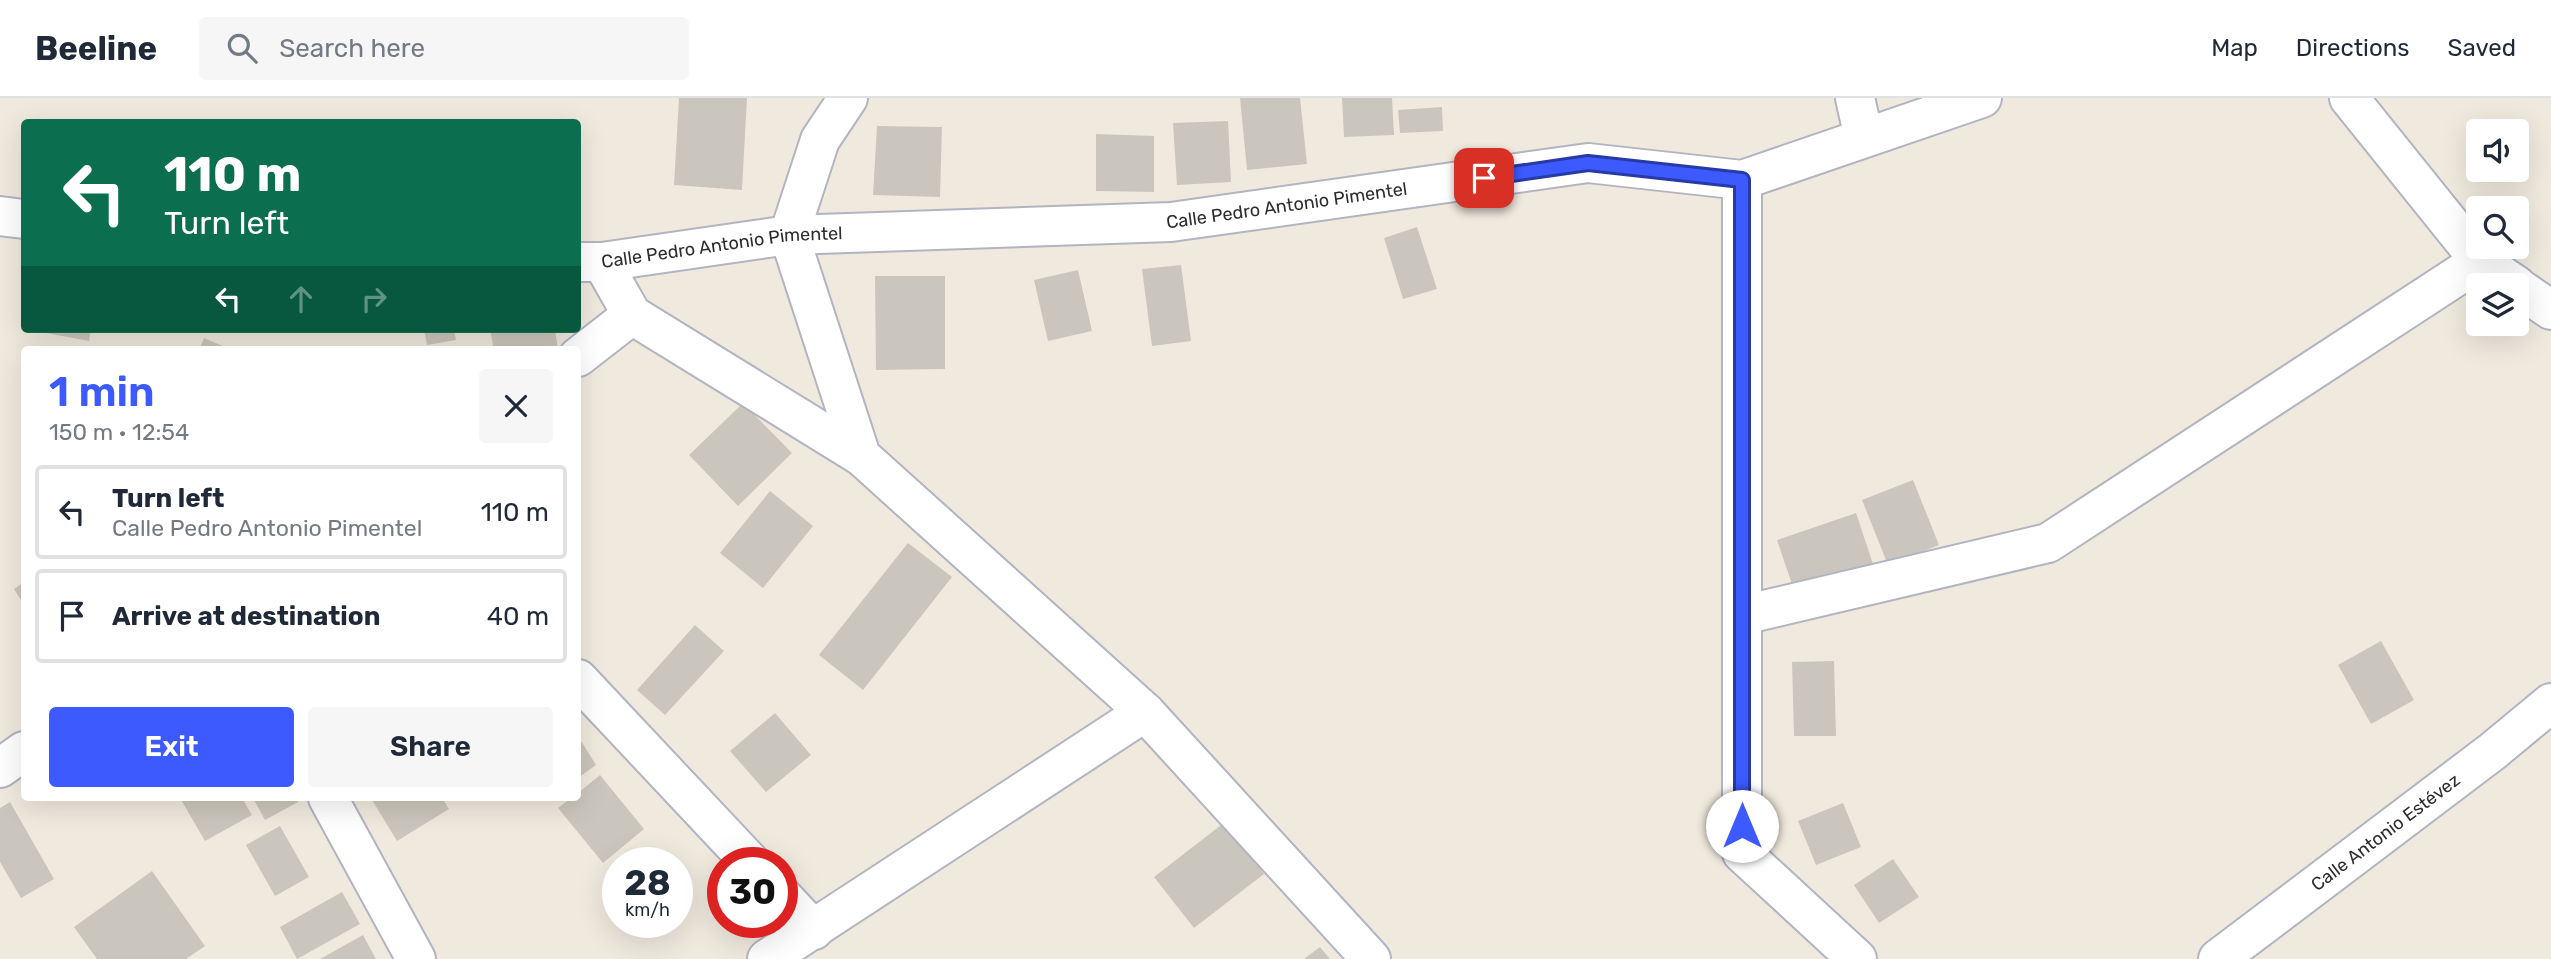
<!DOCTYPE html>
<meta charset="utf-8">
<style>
:root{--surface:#fff;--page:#f6f6f7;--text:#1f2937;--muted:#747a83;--line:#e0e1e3;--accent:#3c5aff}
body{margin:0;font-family:Rubik,sans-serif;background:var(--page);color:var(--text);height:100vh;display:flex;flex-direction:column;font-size:26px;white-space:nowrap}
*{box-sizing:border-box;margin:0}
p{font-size:23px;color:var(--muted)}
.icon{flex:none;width:38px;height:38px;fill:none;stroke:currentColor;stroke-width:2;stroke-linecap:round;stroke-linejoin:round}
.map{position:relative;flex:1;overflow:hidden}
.side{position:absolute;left:21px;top:248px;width:560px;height:455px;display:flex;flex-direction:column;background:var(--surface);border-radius:7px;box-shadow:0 7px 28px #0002}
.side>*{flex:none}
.hud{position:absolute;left:21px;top:21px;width:560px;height:214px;border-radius:7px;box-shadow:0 7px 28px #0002;background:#0b6e4f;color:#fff;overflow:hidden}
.tools{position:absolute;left:2466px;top:21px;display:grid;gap:14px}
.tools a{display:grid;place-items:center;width:63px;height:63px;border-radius:7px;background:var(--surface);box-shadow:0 7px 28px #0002;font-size:35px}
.speed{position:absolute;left:602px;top:749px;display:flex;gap:14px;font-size:35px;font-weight:700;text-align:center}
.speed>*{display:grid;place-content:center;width:91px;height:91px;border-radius:50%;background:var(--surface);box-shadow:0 7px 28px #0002;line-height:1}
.speed small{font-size:18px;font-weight:400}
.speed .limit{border:10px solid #d22;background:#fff;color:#111}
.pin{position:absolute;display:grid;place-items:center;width:60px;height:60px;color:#fff;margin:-30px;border-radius:14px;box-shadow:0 4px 10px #0006}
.me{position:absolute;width:77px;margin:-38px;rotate:0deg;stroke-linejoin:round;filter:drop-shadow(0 0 5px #0008)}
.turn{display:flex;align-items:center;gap:24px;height:147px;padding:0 28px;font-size:32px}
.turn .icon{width:91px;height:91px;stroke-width:2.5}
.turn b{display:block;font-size:49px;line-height:60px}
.lanes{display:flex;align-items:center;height:66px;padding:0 28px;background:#0003;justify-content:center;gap:35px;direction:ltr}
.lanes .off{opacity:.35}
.round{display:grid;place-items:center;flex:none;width:74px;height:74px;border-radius:7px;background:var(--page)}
.head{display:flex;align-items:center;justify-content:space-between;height:119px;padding:0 28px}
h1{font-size:42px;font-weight:600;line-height:52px;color:var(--accent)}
.primary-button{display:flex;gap:14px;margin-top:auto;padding:14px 28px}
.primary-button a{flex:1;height:80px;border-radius:7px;background:var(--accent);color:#fff;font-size:28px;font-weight:600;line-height:80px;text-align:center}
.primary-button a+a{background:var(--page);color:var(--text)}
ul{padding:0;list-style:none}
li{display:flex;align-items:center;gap:21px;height:94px;margin:0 14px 10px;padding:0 14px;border:4px solid var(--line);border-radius:7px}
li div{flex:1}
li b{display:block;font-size:26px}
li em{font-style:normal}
header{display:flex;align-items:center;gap:42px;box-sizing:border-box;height:98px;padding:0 35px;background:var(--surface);border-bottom:2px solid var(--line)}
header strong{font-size:33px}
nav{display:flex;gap:38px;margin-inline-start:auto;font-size:24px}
.search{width:490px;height:63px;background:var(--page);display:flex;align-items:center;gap:18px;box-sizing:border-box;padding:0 24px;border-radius:7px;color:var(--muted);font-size:26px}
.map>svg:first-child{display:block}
</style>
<header>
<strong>Beeline</strong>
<div class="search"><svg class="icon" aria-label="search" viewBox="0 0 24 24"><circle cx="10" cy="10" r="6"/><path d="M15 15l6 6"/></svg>Search here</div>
<nav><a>Map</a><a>Directions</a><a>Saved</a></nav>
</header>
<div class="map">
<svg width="2551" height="861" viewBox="0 0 2551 861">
<rect width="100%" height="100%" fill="#f0e9de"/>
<path fill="#cbc6bd" d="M 679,0 L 747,0 L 742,92 L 674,87 Z
M 1240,0 L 1300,0 L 1307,66 L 1247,72 Z
M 1342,0 L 1392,0 L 1394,37 L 1344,39 Z
M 1442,9 L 1443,33 L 1400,35 L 1398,12 Z
M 1228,23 L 1231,84 L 1177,87 L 1173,25 Z
M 877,28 L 942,29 L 940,99 L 873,97 Z
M 1096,36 L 1154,38 L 1154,94 L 1096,93 Z
M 1417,129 L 1437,191 L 1403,201 L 1384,140 Z
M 1181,167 L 1191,243 L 1152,248 L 1142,171 Z
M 1078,172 L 1092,233 L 1048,243 L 1034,182 Z
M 875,178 L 945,178 L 945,271 L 876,272 Z
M 47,231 L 91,231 L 89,243 L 46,235 Z
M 424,231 L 454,231 L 456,242 L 427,247 Z
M 490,231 L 555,231 L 558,252 L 494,252 Z
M 204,240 L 232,252 L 199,252 Z
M 743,305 L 792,355 L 738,408 L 689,357 Z
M 1913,382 L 1939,447 L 1888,467 L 1862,402 Z
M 770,393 L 813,428 L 763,490 L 720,455 Z
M 1856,415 L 1875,472 L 1796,498 L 1777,442 Z
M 908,445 L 952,479 L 863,592 L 819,557 Z
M 24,484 L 24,507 L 14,491 Z
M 695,527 L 724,553 L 665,617 L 637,592 Z
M 2381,543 L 2414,602 L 2371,626 L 2338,567 Z
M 1834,563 L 1836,638 L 1794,638 L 1792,564 Z
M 775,615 L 811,657 L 766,694 L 730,653 Z
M 578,638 L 596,667 L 578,680 Z
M 600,677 L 644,731 L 603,765 L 558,710 L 571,700 L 578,700 L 578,695 Z
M 180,700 L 242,700 L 252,717 L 205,743 Z
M 253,700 L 296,700 L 298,704 L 265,722 Z
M 375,700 L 442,700 L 449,711 L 397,743 L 372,702 Z
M 10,704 L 54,781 L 21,800 L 0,764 L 0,710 Z
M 1843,705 L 1861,749 L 1816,767 L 1798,723 Z
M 1225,724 L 1264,776 L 1194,830 L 1154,779 Z
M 280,728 L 309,779 L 275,798 L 246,747 Z
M 1893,761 L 1919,799 L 1879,825 L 1854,787 Z
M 152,773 L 205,848 L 186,861 L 97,861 L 74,829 Z
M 342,794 L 360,826 L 297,861 L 280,829 Z
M 363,837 L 376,861 L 320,861 Z
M 1320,849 L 1330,861 L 1304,861 Z"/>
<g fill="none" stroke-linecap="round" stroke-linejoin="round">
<defs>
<g id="minor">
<path d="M 848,0 L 820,42 L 789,137 L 861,358 L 1145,614 L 1371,861"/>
<path d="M 1855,0 L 1864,40"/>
<path d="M 2349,0 L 2480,163 L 2516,187"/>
<path d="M 1742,82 L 1742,755 L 1857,861"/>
<path d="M 0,118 L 24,121"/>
<path id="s1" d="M 578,164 L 602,164 L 789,137 L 1171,124 L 1588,65 L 1742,82 L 1982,0"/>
<path d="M 602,164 L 632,217 L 861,358"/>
<path d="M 2516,188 L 2551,212"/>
<path d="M 578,259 L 632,217"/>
<path d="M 1743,517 L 2048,445 L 2480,163"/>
<path d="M 578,581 L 751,765"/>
<path d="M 0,670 L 24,653"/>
<path d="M 328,700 L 416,861"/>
<path d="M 782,798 L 814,832"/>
<path d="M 767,861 L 1145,614"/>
</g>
<g id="tertiary">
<path id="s2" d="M 2218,861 L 2493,653 L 2551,605"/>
</g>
</defs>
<use href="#minor" stroke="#b2b4c2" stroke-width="42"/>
<use href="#tertiary" stroke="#b2b4c2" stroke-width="42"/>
<use href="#minor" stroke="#fff" stroke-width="38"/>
<use href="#tertiary" stroke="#fff" stroke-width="38"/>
</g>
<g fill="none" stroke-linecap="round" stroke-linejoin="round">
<defs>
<path id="route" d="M 1484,80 L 1588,65 L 1742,82 L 1742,728"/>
</defs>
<use href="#route" stroke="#273aa6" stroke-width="18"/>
<use href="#route" stroke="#3c5aff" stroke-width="12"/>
</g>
<g text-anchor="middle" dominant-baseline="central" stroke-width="5" stroke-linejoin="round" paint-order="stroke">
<g font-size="18" fill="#2d2d2d" stroke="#fff">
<text stroke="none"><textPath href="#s1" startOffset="712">Calle Pedro Antonio Pimentel</textPath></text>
<text stroke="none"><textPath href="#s1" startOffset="145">Calle Pedro Antonio Pimentel</textPath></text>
<text stroke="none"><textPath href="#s2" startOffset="210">Calle Antonio Estévez</textPath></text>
</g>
</g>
</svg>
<div class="tools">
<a><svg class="icon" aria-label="sound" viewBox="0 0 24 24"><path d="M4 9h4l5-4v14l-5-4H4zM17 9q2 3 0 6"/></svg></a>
<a><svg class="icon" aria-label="search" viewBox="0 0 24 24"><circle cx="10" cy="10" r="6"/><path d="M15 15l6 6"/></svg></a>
<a><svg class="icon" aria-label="layers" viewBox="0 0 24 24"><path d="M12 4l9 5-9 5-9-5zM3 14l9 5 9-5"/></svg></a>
</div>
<div class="speed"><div>28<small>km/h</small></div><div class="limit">30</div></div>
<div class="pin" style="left:1484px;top:80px;background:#d93025"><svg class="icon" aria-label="arrive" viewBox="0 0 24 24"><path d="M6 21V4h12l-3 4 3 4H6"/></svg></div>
<svg class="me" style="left:1742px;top:728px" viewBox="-20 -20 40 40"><circle r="19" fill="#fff"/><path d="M0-13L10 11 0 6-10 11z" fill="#3c5aff"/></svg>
<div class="hud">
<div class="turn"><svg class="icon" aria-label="left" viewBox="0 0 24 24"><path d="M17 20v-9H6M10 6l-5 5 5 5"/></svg><div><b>110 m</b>Turn left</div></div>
<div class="lanes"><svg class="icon" aria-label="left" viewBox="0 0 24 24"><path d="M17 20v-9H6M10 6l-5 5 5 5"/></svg><svg class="icon off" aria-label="ahead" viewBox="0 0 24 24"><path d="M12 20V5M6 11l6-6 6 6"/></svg><svg class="icon off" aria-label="right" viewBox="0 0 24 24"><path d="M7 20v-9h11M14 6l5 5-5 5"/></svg></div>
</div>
<section class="side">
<div class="head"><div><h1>1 min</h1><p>150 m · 12:54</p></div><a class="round"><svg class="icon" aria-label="close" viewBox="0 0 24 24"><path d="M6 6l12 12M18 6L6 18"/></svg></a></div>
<ul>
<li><svg class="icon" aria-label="left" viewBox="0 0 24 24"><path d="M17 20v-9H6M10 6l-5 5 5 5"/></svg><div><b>Turn left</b><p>Calle Pedro Antonio Pimentel</p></div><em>110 m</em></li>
<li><svg class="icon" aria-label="arrive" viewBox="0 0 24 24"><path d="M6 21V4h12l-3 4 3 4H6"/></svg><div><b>Arrive at destination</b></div><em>40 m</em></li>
</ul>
<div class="primary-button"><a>Exit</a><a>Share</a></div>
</section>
</div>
